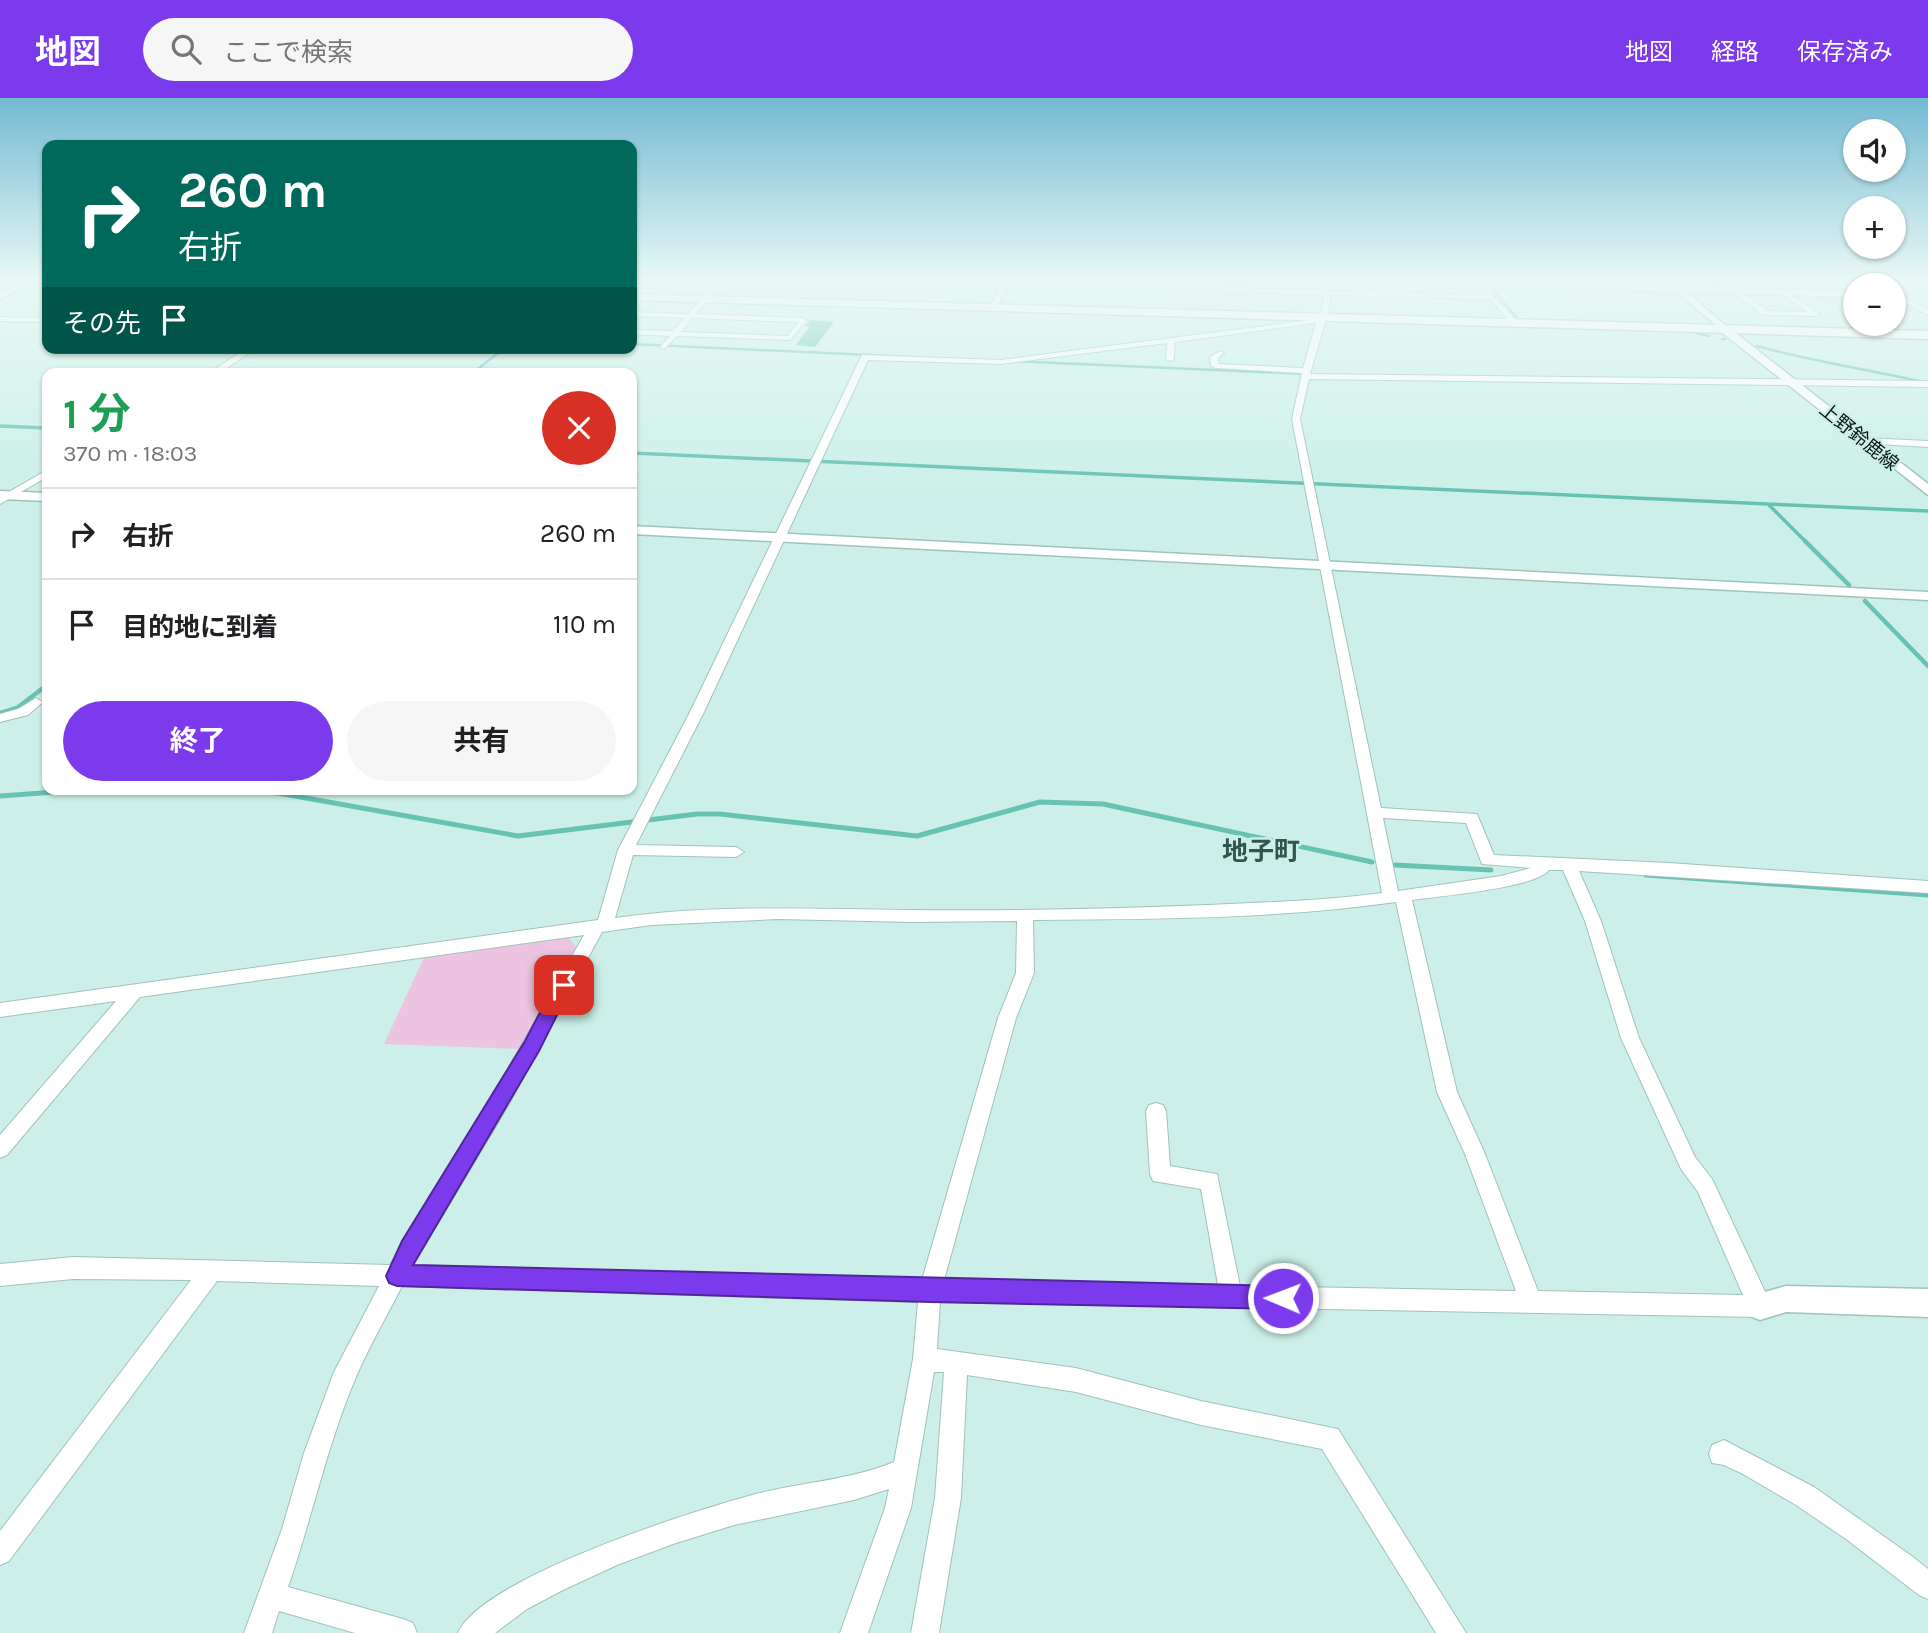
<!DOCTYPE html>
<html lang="ja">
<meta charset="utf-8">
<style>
:root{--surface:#fff;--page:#f6f6f6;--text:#202124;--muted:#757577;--line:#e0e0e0;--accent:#7c3aed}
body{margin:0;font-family:Karla,"Noto Sans JP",sans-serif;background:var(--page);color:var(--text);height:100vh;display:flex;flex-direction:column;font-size:26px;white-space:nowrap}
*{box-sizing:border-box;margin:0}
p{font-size:23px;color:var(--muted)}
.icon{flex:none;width:38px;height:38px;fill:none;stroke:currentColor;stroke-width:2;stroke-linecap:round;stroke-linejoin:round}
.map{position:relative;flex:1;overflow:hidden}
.panel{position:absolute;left:42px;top:270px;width:595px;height:427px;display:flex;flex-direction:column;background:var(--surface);border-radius:14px;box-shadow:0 2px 5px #0004}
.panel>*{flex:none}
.banner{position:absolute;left:42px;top:42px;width:595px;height:214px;border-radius:14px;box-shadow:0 2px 5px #0004;background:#00695c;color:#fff;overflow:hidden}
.controls{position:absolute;left:1843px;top:21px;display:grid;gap:14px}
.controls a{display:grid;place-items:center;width:63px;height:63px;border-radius:50%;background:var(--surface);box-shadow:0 2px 5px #0004;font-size:35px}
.pin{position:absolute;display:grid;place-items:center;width:60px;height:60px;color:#fff;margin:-30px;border-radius:14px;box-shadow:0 4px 10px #0006}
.me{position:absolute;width:77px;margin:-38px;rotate:271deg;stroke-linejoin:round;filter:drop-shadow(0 0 5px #0008)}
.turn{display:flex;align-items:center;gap:24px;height:147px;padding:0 21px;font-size:32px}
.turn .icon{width:91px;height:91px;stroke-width:2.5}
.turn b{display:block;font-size:49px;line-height:60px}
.then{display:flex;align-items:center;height:66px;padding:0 21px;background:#0003;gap:14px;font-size:26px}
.round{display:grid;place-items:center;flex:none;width:74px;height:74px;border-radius:37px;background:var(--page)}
.summary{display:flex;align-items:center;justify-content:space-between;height:119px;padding:0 21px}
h1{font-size:42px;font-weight:700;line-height:52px;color:#1e9e55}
.primary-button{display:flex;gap:14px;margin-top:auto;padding:14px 21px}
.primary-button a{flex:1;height:80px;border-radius:42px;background:var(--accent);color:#fff;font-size:28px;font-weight:700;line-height:80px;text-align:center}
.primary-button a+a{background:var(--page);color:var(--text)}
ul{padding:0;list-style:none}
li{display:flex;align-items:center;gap:21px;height:91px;padding:0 21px;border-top:2px solid var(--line)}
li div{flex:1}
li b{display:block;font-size:26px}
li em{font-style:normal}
header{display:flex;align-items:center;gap:42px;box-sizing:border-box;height:98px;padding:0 35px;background:var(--accent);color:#fff}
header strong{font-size:33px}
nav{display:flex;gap:38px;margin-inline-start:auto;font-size:24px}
.search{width:490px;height:63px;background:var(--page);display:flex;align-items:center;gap:18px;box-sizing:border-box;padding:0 24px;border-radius:38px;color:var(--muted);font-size:26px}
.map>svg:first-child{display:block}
</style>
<header>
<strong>地図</strong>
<div class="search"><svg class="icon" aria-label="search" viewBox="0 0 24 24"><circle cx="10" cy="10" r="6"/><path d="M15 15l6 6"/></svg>ここで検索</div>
<nav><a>地図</a><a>経路</a><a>保存済み</a></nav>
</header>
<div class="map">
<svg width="1928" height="1535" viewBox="0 0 1928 1535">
<rect width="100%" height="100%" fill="#ccf0e9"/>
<path fill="#ecc4e1" d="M 568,839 L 578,851 L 519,951 L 384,946 L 426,855 Z"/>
<path fill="#67c2b4" d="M 810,222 L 834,224 L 815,249 L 796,247 L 809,229 L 805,228 Z"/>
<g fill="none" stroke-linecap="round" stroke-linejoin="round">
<path stroke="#67c2b4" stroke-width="2.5" d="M 1137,180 L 1210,181
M 1483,188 L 1491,190 L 1518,221
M 0,223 L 47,224
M 1696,235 L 1709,238
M 1722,241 L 1725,241
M 632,246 L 912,259
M 1757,248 C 1811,263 1865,271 1919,283
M 1013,263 L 1307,276
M 473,275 L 504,250"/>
<path stroke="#67c2b4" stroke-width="3.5" d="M 0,328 L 47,330
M 632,355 L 1768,406
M 1807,445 L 1768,406 L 1928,413"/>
<path stroke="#67c2b4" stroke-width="4.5" d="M 1805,443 L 1849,487
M 1865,503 L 1928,568
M 0,615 L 17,610 L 47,587"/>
<path stroke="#67c2b4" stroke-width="5" d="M 212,691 L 278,695 L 518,738 L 697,716 L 720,716 L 917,738 L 1040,704 L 1103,706 L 1372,764
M 0,698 L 97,691
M 1395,767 L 1491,772
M 1646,777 L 1928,797"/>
<defs>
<path id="minor" d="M 632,180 L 718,182 L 726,180 L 725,182 L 856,186 L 862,180 L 868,180 L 858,190 L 722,186 L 696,216 L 803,220 L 807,222 L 790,242 L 677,238 L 664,251 L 660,249 L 670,238 L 632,236 L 632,232 L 673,233 L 685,220 L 632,218 L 632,214 L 688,216 L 715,186 L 632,183 ZM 692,220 L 798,224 L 788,238 L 681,234 Z
M 1321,180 L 1329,193 L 1492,197 L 1519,225 L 1512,227 L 1490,201 L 1330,197 L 1330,208 L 1310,276 L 1928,283 L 1928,289 L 1309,281 L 1300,321 L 1381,710 L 1477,716 L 1494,757 L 1669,765 L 1928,783 L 1928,795 L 1579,773 L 1601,823 L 1639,940 L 1695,1059 L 1712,1081 L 1768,1200 L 1771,1208 L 1768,1216 L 1760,1219 L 940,1204 L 937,1251 L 1076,1270 L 1201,1303 L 1338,1331 L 1466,1535 L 1436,1535 L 1322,1351 L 1201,1327 L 1076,1294 L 967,1277 L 961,1400 L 939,1535 L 911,1535 L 935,1400 L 944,1274 L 934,1274 L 911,1410 L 868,1535 L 840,1535 L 885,1410 L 889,1391 L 854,1402 L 734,1427 L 673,1446 L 617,1467 L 563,1492 L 527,1511 L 495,1535 L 458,1535 C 482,1479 703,1409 764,1394 C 807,1384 853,1381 894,1364 L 913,1261 L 918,1204 L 402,1188 C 387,1218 369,1248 356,1279 C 327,1347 312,1420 288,1489 L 403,1521 L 413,1525 L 417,1535 L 355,1535 L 279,1513 L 272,1535 L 244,1535 L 282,1431 L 304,1355 L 334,1274 L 379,1188 L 217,1183 L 9,1463 L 0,1467 L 0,1433 L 191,1182 L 73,1181 L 0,1188 L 0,1166 L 73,1159 L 390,1167 L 496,992 L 584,837 L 140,899 L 7,1057 L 0,1060 L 0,1037 L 116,903 L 0,919 L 0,905 L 598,822 L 618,752 L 689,616 L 862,257 L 1001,262 L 1310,222 L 1320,218 L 1323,208 L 1323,197 L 1105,189 L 1108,187 L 1322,192 L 1318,182 ZM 1316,225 L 1303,270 L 1219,266 L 1218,260 L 1224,255 L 1220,253 L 1210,259 L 1211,268 L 1215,270 L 1302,275 L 1292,321 L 1382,795 C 1324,803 1266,804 1208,807 C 1109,811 1010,813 911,812 C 812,811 714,806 615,820 L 633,757 L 736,759 L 744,754 L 736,749 L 636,747 L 703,616 L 868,262 L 1001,266 L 1167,245 L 1166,261 L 1170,263 L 1174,261 L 1175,244 ZM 1383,720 L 1466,725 L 1482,766 L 1531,770 L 1501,778 L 1398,793 ZM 1549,772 L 1563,772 L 1585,823 L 1621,940 L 1681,1071 L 1698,1094 L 1743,1197 L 1538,1193 L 1485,1056 L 1457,994 L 1412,802 C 1438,798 1536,790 1549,772 ZM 1396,804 L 1437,994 L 1465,1056 L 1516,1193 L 1240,1188 L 1217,1076 L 1170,1068 L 1166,1013 L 1163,1007 L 1156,1005 L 1149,1007 L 1146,1013 L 1150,1076 L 1153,1083 L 1201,1091 L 1218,1187 L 944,1182 L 1016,920 L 1034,875 L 1033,822 C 1154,821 1276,821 1396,804 ZM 778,821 L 912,824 L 1017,823 L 1016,875 L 998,920 L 922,1182 L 413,1167 L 510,1004 L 602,834 L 651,827 Z
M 1713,180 L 1720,180 L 1768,213 L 1808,214 L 1781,195 L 1783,192 L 1820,216 L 1816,218 L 1763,217 Z
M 1736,180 L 1812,180 L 1875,183 L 1872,185 Z
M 1908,180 L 1915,180 L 1928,186 L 1928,191 Z
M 1894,194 L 1928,212 L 1928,217 L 1894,199 Z
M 0,219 L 47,220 L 47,224 L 0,223 Z
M 247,250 L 257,250 L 219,275 L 209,275 Z
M 1865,340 L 1928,343 L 1928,349 L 1862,345 L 1860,343 Z
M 47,372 L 47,379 L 0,406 L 0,399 Z
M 36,600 L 43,604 L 28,617 L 0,624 L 0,616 L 18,611 Z
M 1724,1342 L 1814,1389 L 1913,1459 L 1928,1471 L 1928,1501 L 1919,1497 L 1846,1441 L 1796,1407 L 1743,1376 L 1724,1367 L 1712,1365 L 1709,1356 L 1712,1347 Z"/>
<path id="tertiary" d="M 35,180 L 43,181 L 0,201 L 0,195 Z
M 1003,180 L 1011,180 L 995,212 L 989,212 Z
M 1203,180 L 1312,180 L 1672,189 L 1676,186 L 1681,189 L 1855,193 L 1855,199 L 1687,194 L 1727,229 L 1729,231 L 1724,234 L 1677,194 L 1207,182 Z
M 1894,194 L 1899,195 L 1900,197 L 1894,199 Z
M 0,393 L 47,395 L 47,403 L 0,401 Z
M 632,428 L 1928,494 L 1928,502 L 632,436 Z
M 1786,1188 L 1928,1191 L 1928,1219 L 1786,1214 L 1760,1222 L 1750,1218 L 1746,1208 L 1750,1198 Z"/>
<path id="secondary" d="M 1720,229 L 1728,229 L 1928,386 L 1928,397 L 1720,233 Z"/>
<path id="primary" d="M 0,180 L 47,180 L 47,185 L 0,183 Z
M 632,196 L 1928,233 L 1928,241 L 632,202 Z"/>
</defs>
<use href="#minor" stroke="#9fc2bb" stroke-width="2"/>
<use href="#tertiary" stroke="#9fc2bb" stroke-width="3"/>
<use href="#secondary" stroke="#9fc2bb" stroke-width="3"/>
<use href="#primary" stroke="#9fc2bb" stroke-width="3"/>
<use href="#minor" fill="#fff" fill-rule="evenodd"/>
<use href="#tertiary" fill="#fff" fill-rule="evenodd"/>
<use href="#secondary" fill="#fff" fill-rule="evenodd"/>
<use href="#primary" fill="#fff" fill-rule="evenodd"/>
</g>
<linearGradient id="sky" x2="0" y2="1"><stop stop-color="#74bad3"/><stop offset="0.46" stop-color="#e8f8f5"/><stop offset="1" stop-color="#e8f8f5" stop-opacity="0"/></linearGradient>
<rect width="1928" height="394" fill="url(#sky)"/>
<path fill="#7c3aed" stroke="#51269a" stroke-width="2" d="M 564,880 L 570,882 L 572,887 L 539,953 L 413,1167 L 1283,1188 L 1291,1192 L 1294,1200 L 1291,1207 L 1283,1211 L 930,1204 L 397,1188 L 389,1185 L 386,1178 L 402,1143 L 525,943 L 557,882 Z"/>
<g text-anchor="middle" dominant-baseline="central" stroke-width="5" stroke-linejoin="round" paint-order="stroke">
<g font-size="19" fill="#081513" stroke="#ccf0e9">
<text transform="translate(1859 339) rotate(39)">上野鈴鹿線</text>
</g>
<g font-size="26" font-weight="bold" fill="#35554f" stroke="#ccf0e9">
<text x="1261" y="753">地子町</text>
</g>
</g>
</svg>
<div class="controls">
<a><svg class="icon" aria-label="sound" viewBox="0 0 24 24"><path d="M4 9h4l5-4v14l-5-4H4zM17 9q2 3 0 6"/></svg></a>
<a>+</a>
<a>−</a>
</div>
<div class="pin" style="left:564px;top:887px;background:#d93025"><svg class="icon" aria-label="arrive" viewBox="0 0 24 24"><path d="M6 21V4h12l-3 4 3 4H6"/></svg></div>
<svg class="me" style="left:1283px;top:1200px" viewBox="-20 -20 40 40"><circle r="17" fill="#7c3aed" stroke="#fff" stroke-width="3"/><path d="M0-11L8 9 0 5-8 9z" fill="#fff"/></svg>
<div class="banner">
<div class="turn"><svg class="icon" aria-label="right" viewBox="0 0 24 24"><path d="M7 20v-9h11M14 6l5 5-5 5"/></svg><div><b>260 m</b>右折</div></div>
<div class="then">その先<svg class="icon" aria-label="arrive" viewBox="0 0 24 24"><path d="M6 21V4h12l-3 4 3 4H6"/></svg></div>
</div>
<section class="panel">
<div class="summary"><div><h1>1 分</h1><p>370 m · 18:03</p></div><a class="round" style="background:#d93025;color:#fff"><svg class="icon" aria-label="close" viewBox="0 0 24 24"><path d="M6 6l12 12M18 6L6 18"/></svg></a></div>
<ul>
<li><svg class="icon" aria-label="right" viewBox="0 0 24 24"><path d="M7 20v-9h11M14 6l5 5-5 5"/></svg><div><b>右折</b></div><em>260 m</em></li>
<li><svg class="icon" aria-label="arrive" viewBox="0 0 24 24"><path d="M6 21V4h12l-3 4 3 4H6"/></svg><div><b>目的地に到着</b></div><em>110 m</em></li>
</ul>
<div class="primary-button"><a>終了</a><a>共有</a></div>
</section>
</div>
